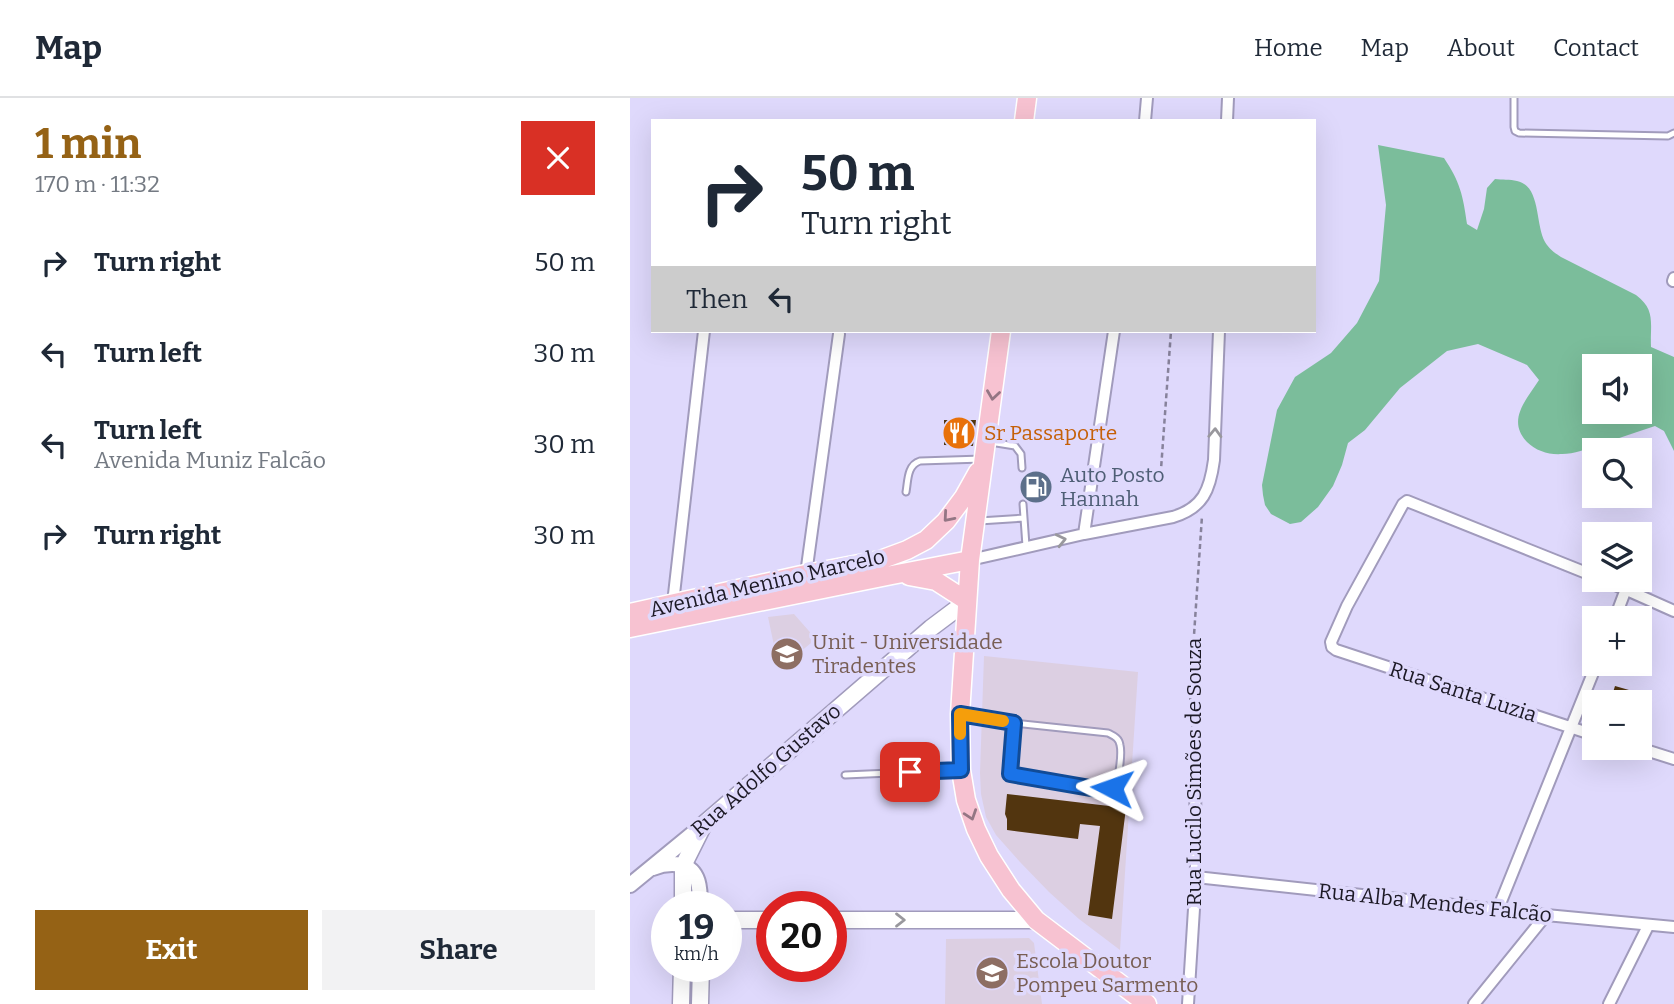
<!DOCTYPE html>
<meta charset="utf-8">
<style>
:root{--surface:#fff;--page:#f2f2f3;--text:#1f2937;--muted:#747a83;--line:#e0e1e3;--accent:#956215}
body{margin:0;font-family:Bitter,serif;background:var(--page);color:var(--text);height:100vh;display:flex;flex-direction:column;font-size:26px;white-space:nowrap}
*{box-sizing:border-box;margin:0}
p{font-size:23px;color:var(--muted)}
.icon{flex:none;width:38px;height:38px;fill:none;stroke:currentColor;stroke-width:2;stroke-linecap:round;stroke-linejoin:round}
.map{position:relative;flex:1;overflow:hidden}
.sheet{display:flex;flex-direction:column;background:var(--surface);width:630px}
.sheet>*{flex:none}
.top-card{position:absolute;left:21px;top:21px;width:665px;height:214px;border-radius:0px;box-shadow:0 7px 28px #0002;background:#fff;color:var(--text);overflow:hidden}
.fabs{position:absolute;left:952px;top:256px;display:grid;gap:14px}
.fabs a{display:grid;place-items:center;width:70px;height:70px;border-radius:0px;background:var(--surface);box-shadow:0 7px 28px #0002;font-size:35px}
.speed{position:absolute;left:21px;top:793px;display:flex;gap:14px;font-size:35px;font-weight:700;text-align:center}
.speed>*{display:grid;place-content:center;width:91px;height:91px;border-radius:50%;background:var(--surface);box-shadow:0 7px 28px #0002;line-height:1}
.speed small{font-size:18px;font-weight:400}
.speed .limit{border:10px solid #d22;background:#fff;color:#111}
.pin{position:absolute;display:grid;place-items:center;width:60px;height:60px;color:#fff;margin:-30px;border-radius:14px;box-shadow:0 4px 10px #0006}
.me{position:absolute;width:77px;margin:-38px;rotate:274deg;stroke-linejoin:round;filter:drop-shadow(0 0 5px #0008)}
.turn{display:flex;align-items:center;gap:24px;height:147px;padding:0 35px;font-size:32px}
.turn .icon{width:91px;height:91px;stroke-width:2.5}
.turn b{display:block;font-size:49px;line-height:60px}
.then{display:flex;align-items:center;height:66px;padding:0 35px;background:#0003;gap:14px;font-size:26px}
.round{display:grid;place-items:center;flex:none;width:74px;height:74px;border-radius:0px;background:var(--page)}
.head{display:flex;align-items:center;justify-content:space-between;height:119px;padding:0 35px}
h1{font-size:42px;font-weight:700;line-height:52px;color:var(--accent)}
.button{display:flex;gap:14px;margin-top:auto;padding:14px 35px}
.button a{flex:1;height:80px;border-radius:0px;background:var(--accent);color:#fff;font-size:28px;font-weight:700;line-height:80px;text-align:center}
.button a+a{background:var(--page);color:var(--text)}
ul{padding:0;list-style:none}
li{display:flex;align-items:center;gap:21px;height:91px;padding:0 35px}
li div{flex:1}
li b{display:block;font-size:26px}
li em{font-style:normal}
header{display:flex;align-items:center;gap:42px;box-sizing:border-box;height:98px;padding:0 35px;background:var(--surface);border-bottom:2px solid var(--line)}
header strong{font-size:33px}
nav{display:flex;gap:38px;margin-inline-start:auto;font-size:24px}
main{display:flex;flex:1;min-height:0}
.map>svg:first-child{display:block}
</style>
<header>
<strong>Map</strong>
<nav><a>Home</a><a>Map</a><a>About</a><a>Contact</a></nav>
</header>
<main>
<section class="sheet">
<div class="head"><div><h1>1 min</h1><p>170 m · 11:32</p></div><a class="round" style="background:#d93025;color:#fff"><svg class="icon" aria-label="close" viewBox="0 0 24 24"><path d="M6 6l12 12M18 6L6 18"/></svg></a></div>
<ul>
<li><svg class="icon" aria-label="right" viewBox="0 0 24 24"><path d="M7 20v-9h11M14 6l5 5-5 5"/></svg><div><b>Turn right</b></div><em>50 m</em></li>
<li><svg class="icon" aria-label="left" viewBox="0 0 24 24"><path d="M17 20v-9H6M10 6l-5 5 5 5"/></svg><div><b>Turn left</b></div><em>30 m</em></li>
<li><svg class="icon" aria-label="left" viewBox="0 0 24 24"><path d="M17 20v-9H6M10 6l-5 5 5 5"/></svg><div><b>Turn left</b><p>Avenida Muniz Falcão</p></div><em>30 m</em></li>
<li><svg class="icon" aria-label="right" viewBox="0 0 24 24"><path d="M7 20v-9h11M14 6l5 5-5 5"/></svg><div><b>Turn right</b></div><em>30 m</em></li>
</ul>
<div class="button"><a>Exit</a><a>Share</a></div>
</section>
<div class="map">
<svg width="1044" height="906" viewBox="0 0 1044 906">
<rect width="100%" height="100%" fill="#dfd9fc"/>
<path fill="#dccfe2" d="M 164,516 L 186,541 L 149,571 L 138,519 Z
M 354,558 L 508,574 L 490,852 L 449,821 L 419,794 L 390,764 L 366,737 L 356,719 L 351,696 L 350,675 Z
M 399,840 L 404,845 L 412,906 L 315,906 L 316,841 Z"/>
<path fill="#7bbd9b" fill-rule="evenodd" d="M 748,47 L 814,60 C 830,84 833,97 837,126 L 847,132 L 854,111 L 857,90 L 865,81 C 872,82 880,81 887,83 C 911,88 905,126 915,144 C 919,151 925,155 931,159 L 1006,197 C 1026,212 1020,225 1021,249 L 1044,259 L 1044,353 L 1034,333 L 1025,328 C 1006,334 987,341 969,347 C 957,351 944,356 932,356 C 919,357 906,353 897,344 C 876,322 897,301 909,282 L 897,267 L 848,246 L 817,253 L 770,290 L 735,332 L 718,345 L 712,367 L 703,388 L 688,409 L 671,424 L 660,426 L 641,416 L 635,407 L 633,397 L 632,387 L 647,312 L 665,279 L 701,255 L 727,225 L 749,183 L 756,107 ZM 964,268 L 1010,268 L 1010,313 L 964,313 Z"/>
<path fill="#52350f" d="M 314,322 L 346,322 L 343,348 L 314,347 Z
M 985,588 L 1006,594 L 1002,604 L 980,604 Z
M 377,696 L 496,710 L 482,821 L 458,817 L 470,728 L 450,726 L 448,741 L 377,732 L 377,721 L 375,716 Z"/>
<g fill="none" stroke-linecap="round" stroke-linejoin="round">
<defs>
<path id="service" d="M 884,0 L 884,29 L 885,33 L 889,35 L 1038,38 L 1044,35
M 360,344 L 385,348 L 391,356 L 392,370
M 276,394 C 278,383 277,367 290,363 L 352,361
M 394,420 L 396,448
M 349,423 L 394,420 L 393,406
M 333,617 L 384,625 L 478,635 C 484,638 489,640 490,647 C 492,655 489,683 484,688 C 482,690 475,691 473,692 L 380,676 L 384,625
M 215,677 L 328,672"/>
<path id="minor" d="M 515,23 L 517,0
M 597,23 L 598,0
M 1043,183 L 1044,180
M 454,436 L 484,233
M 340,462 L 454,436 L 543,419 C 573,410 580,392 584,362 L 589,233
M 176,476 L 209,236
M 964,478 L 777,403 L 773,406 L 717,508 L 701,544 L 702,549 L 706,552 L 964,637
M 972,481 L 1044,513
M 43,505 L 74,233
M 985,520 L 996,491
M 1006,649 L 1044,661
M 566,779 L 916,817 L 1044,829
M 868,811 L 967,565
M 558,906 L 566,779 L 565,675
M 844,906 L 916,817
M 979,906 L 1018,828"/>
<path id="tertiary" d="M 23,770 C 33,766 41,765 51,767 C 70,772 70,791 70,808
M 0,787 L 72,728"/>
<path id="secondary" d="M 53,808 L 53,768 L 74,726 L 301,530 L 337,503
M 96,822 L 142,822
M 201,822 L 406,822
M 51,906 L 52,868
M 70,906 L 71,868"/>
<path id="primary" d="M 394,23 L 397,0
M 371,233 L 340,462 L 330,616 L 331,672 L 336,702 L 346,731 L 359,758 L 381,792 L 406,822 L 517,906
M 279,478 L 306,483 L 337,503
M 0,515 L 176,476 L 250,462 L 277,452 L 296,442 L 316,423 L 334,399 L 348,374
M 0,530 L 262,477 L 340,462"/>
</defs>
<use href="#service" stroke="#a19bbc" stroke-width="9"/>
<use href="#minor" stroke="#a19bbc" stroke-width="14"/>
<use href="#tertiary" stroke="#a19bbc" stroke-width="18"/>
<use href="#secondary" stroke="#a19bbc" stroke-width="19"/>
<use href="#primary" stroke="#fff" stroke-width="21"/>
<path stroke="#87829b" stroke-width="2.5" stroke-dasharray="5 3.5" stroke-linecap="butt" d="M 530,385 L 541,233
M 565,663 L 560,597 L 572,418"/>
<use href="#service" stroke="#fff" stroke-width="5"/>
<use href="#minor" stroke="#fff" stroke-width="10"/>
<use href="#tertiary" stroke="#fff" stroke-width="14"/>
<use href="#secondary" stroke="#fff" stroke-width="16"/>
<use href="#primary" stroke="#f7c2d1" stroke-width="18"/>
</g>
<defs><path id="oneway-chevron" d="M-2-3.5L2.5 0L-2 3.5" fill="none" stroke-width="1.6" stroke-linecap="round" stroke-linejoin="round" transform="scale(1.75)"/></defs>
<g stroke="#947684">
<use href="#oneway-chevron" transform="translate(363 297) rotate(98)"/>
<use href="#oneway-chevron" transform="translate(318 419) rotate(131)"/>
<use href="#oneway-chevron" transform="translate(341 717) rotate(71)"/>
</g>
<g stroke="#99989d">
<use href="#oneway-chevron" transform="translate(585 335) rotate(-88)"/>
<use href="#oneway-chevron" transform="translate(431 442) rotate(-13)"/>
<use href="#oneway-chevron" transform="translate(270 822)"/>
</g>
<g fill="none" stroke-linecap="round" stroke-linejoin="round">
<defs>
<path id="route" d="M 280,674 L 331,672 L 330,616 L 384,625 L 380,676 L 472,692 L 482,690"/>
</defs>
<use href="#route" stroke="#114b97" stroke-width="18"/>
<use href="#route" stroke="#1a73e8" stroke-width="12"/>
<path stroke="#f59e0b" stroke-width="12" d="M 330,636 L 330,616 L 373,623"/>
</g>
<defs>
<symbol id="restaurant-disc" viewBox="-11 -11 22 22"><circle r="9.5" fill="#e8710a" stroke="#dfd9fc"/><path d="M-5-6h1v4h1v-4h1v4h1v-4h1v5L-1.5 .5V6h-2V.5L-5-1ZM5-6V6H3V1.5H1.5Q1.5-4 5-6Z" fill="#fff"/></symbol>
<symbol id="fuel-disc" viewBox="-11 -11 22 22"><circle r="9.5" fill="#5c6f8a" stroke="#dfd9fc"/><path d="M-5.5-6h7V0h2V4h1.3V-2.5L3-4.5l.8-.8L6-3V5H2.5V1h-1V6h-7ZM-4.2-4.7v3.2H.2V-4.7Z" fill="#fff"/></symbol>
<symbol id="university-disc" viewBox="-11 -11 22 22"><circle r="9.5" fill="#8d6e63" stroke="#dfd9fc"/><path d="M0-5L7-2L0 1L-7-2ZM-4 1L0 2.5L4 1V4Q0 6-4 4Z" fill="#fff"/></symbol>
<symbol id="school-disc" viewBox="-11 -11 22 22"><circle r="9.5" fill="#8d6e63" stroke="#dfd9fc"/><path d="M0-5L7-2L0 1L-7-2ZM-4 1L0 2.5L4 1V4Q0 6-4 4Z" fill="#fff"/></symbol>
</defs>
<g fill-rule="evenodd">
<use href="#restaurant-disc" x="310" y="316" width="38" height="38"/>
<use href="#fuel-disc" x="387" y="370" width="38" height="38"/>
<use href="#university-disc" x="138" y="537" width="38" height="38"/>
<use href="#school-disc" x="343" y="856" width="38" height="38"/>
</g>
<g text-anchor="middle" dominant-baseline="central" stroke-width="7" stroke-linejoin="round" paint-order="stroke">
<g font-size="21" fill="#c56008" stroke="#dfd9fc" text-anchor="start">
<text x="354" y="335">Sr Passaporte</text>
</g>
<g font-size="21" fill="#4e5e75" stroke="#dfd9fc" text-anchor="start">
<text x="430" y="377">Auto Posto<tspan x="430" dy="24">Hannah</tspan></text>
</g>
<g font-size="21" fill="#1c1925" stroke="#dfd9fc">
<text transform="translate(137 485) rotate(-13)">Avenida Menino Marcelo</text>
<text transform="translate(833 594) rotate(18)">Rua Santa Luzia</text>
<text transform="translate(136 672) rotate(-41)">Rua Adolfo Gustavo</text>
<text transform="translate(564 674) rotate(-90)">Rua Lucilo Simões de Souza</text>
<text transform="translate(805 805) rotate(6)">Rua Alba Mendes Falcão</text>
</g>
<g font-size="21" fill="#785e54" stroke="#dfd9fc" text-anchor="start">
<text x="182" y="544">Unit - Universidade<tspan x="182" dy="24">Tiradentes</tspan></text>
<text x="386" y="863">Escola Doutor<tspan x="386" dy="24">Pompeu Sarmento</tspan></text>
</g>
</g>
</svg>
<div class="fabs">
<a><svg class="icon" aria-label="sound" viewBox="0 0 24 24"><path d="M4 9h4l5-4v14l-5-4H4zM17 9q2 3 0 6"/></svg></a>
<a><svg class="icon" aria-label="search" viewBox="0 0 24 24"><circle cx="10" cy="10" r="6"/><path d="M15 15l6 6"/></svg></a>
<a><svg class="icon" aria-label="layers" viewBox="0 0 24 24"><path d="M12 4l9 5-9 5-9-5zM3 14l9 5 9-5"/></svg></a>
<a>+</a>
<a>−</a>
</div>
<div class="speed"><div>19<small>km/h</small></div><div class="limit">20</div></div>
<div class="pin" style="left:280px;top:674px;background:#d93025"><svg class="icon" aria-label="arrive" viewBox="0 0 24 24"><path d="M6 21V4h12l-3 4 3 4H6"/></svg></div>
<svg class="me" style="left:482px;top:690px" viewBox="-20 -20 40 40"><path d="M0-17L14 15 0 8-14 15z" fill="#1a73e8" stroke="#fff" stroke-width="4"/></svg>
<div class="top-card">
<div class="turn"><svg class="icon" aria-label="right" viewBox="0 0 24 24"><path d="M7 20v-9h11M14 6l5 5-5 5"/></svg><div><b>50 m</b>Turn right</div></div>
<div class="then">Then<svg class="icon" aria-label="left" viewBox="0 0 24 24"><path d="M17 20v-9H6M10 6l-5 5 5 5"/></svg></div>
</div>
</div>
</main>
